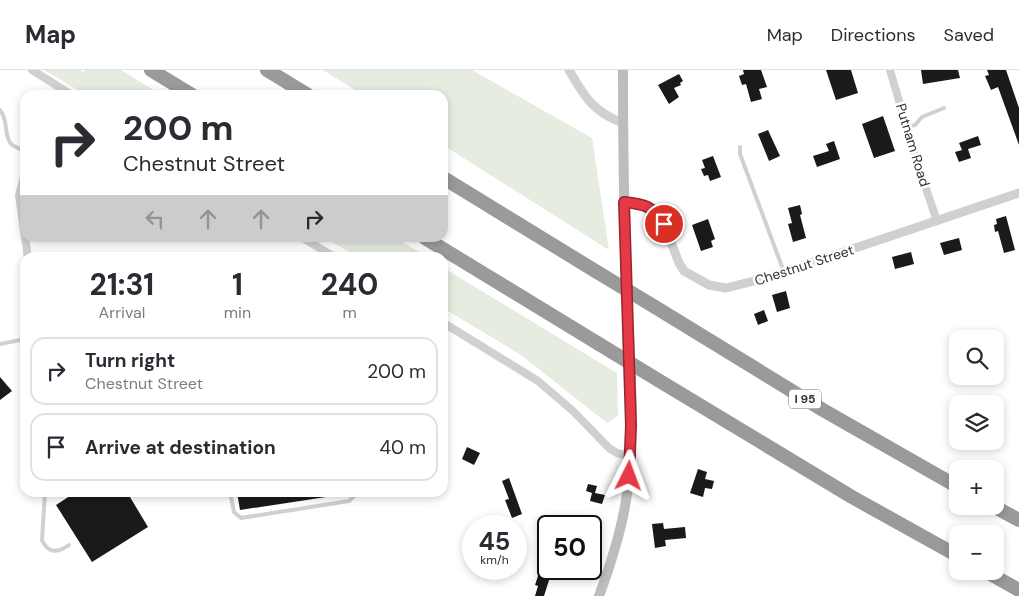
<!DOCTYPE html>
<meta charset="utf-8">
<style>
:root{--surface:#fff;--page:#f2f2f3;--text:#2b2b33;--muted:#7c7c81;--line:#e1e1e2}
body{margin:0;font-family:"DM Sans",sans-serif;background:var(--page);color:var(--text);height:100vh;display:flex;flex-direction:column;font-size:19px;white-space:nowrap}
*{box-sizing:border-box;margin:0}
p{font-size:16px;color:var(--muted)}
.icon{flex:none;width:28px;height:28px;fill:none;stroke:currentColor;stroke-width:2;stroke-linecap:round;stroke-linejoin:round}
.map{position:relative;flex:1;overflow:hidden}
.drawer{position:absolute;left:20px;top:182px;width:428px;height:245px;display:flex;flex-direction:column;background:var(--surface);border-radius:15px;box-shadow:0 2px 8px #0003}
.drawer>*{flex:none}
.top-card{position:absolute;left:20px;top:20px;width:428px;height:152px;border-radius:15px;box-shadow:0 2px 8px #0003;background:#fff;color:var(--text);overflow:hidden}
.controls{position:absolute;left:949px;top:260px;display:grid;gap:10px}
.controls a{display:grid;place-items:center;width:55px;height:55px;border-radius:10px;background:var(--surface);box-shadow:0 2px 8px #0003;font-size:25px}
.speed{position:absolute;left:462px;top:445px;display:flex;gap:10px;font-size:25px;font-weight:700;text-align:center}
.speed>*{display:grid;place-content:center;width:65px;height:65px;border-radius:50%;background:var(--surface);box-shadow:0 2px 8px #0003;line-height:1}
.speed small{font-size:12px;font-weight:400}
.speed .limit{border:2px solid #111;border-radius:8px;background:#fff;color:#111}
.pin{position:absolute;display:grid;place-items:center;width:42px;height:42px;color:#fff;margin:-21px;border:2px solid #fff;border-radius:50%;box-shadow:0 1px 5px #0007}
.me{position:absolute;width:55px;margin:-28px;rotate:3deg;stroke-linejoin:round;filter:drop-shadow(0 0 4px #0008)}
.turn{display:flex;align-items:center;gap:18px;height:105px;padding:0 20px;font-size:22px}
.turn .icon{width:65px;height:65px;stroke-width:2.5}
.turn b{display:block;font-size:35px;line-height:42px}
.lanes{display:flex;align-items:center;height:48px;padding:0 20px;background:#0003;justify-content:center;gap:25px;direction:ltr}
.lanes .off{opacity:.35}
.eta{display:flex;justify-content:space-evenly;align-items:center;height:85px;text-align:center}
.eta b{font-size:30px;font-weight:700;line-height:35px}
ul{padding:0;list-style:none}
li{display:flex;align-items:center;gap:15px;height:68px;margin:0 10px 8px;padding:0 10px;border:2px solid var(--line);border-radius:15px}
li div{flex:1}
li b{display:block;font-size:19px}
li em{font-style:normal}
header{display:flex;align-items:center;gap:30px;box-sizing:border-box;height:70px;padding:0 25px;background:var(--surface);border-bottom:1px solid var(--line)}
header strong{font-size:24px}
nav{display:flex;gap:28px;margin-inline-start:auto;font-size:18px}
.map>svg:first-child{display:block}
</style>
<header>
<strong>Map</strong>
<nav><a>Map</a><a>Directions</a><a>Saved</a></nav>
</header>
<div class="map">
<svg width="1019" height="526" viewBox="0 0 1019 526">
<rect width="100%" height="100%" fill="#fff"/>
<path fill="#e6ecdf" d="M 44,0 L 80,0 L 83,2 L 85,0 L 121,0 L 162,25 L 86,25 Z
M 323,0 L 472,0 L 592,68 L 609,180 L 443,75 L 442,25 L 363,25 Z
M 325,168 L 395,168 L 428,187 L 358,187 Z
M 442,197 L 617,303 L 618,346 L 607,353 L 521,285 L 443,238 Z"/>
<path fill="#1a1a1a" d="M 743,0 L 761,0 L 767,17 L 759,19 L 762,29 L 751,32 L 746,14 L 742,15 L 739,6 L 744,4 Z
M 826,0 L 851,0 L 858,23 L 836,30 Z
M 921,0 L 958,0 L 960,8 L 923,14 Z
M 987,0 L 1006,0 L 1019,38 L 1019,75 L 998,17 L 991,20 L 985,6 L 989,5 Z
M 679,4 L 683,11 L 680,13 L 681,15 L 674,18 L 679,27 L 669,34 L 658,15 Z
M 883,46 L 895,81 L 874,88 L 862,54 Z
M 768,60 L 780,86 L 769,91 L 758,64 Z
M 978,66 L 981,75 L 968,79 L 971,88 L 959,92 L 955,82 L 962,80 L 959,73 Z
M 834,71 L 840,89 L 817,97 L 813,86 L 829,81 L 826,74 Z
M 713,86 L 721,107 L 710,111 L 708,105 L 704,106 L 701,99 L 705,98 L 702,90 Z
M 800,135 L 802,144 L 800,145 L 806,168 L 793,172 L 788,154 L 792,153 L 788,138 Z
M 1006,146 L 1015,180 L 1004,183 L 998,161 L 995,162 L 994,155 L 997,154 L 996,149 Z
M 708,149 L 715,169 L 711,171 L 713,177 L 701,181 L 692,155 Z
M 959,168 L 962,180 L 944,185 L 940,173 Z
M 911,182 L 914,194 L 895,199 L 892,187 Z
M 786,221 L 790,238 L 777,242 L 772,225 Z
M 764,240 L 768,251 L 758,255 L 754,244 Z
M 0,307 L 12,321 L 0,330 Z
M 467,377 L 480,383 L 474,395 L 462,389 Z
M 698,399 L 707,402 L 705,409 L 714,411 L 712,419 L 705,418 L 703,427 L 690,423 Z
M 509,408 L 522,444 L 512,448 L 505,430 L 509,429 L 502,411 Z
M 588,414 L 597,416 L 595,423 L 605,425 L 602,434 L 590,431 L 592,423 L 586,421 Z
M 76,422 L 127,422 L 148,457 L 92,492 L 56,435 Z
M 237,422 L 325,422 L 326,427 L 240,440 Z
M 663,453 L 664,459 L 685,457 L 686,468 L 665,470 L 666,476 L 655,478 L 652,454 Z
M 540,500 L 551,504 L 544,526 L 535,526 L 538,516 L 535,515 Z"/>
<g fill="none" stroke-linecap="round" stroke-linejoin="round">
<path stroke="#d0d0d0" stroke-width="4" d="M 0,40 C 9,51 3,64 11,74 C 14,77 21,79 25,81
M 907,57 L 915,55 L 922,47 L 944,38
M 740,77 L 740,84 L 784,202
M 0,274 L 25,269
M 45,422 L 42,470 C 48,484 58,483 69,475
M 230,422 L 234,442 L 241,448 L 349,431 L 358,422"/>
<path stroke="#d0d0d0" stroke-width="8" d="M 32,0 L 72,25
M 890,0 L 916,89 L 937,151
M 25,103 L 19,125 L 28,188
M 303,168 L 336,188
M 442,252 L 538,311 L 573,341 L 609,378 L 617,383 L 630,386"/>
<path stroke="#d0d0d0" stroke-width="9" d="M 569,0 C 584,26 593,42 623,53
M 624,132 L 639,134 L 656,142 L 664,154 L 679,193 L 684,201 L 709,215 L 726,218 L 769,207 L 1019,123"/>
<path stroke="#bdbdbd" stroke-width="10" d="M 599,526 C 612,491 624,454 628,416 C 636,353 629,287 627,223 C 624,149 623,75 623,0"/>
<path stroke="#9a9a9a" stroke-width="14" d="M 151,0 L 192,25
M 267,0 L 308,25
M 442,107 L 597,202
M 425,168 L 599,274
M 655,237 L 823,340 L 958,417
M 658,310 L 852,427 L 958,486
M 993,436 L 1019,450
M 985,501 L 1019,520"/>
<path stroke="#9a9a9a" stroke-width="14" d="M 597,202 L 655,237
M 599,274 L 658,310"/>
</g>
<g fill="none" stroke-linecap="round" stroke-linejoin="round">
<defs>
<path id="route" d="M 629,406 L 631,355 L 624,132 C 644,134 653,136 664,154"/>
</defs>
<use href="#route" stroke="#96252e" stroke-width="12"/>
<use href="#route" stroke="#e63946" stroke-width="9"/>
</g>
<g text-anchor="middle" dominant-baseline="central" stroke-width="5" stroke-linejoin="round" paint-order="stroke">
<rect fill="#fff" stroke="#707070" stroke-width="1" x="789" y="319.5" width="32" height="19" rx="4"/>
<g font-size="12" font-weight="bold" fill="#333">
<text x="805" y="329">I 95</text>
</g>
<g font-size="14" fill="#333" stroke="#fff">
<text transform="translate(913 75) rotate(73)">Putnam Road</text>
<text transform="translate(804 195) rotate(-18)">Chestnut Street</text>
</g>
</g>
</svg>
<div class="controls">
<a><svg class="icon" aria-label="search" viewBox="0 0 24 24"><circle cx="10" cy="10" r="6"/><path d="M15 15l6 6"/></svg></a>
<a><svg class="icon" aria-label="layers" viewBox="0 0 24 24"><path d="M12 4l9 5-9 5-9-5zM3 14l9 5 9-5"/></svg></a>
<a>+</a>
<a>−</a>
</div>
<div class="speed"><div>45<small>km/h</small></div><div class="limit">50</div></div>
<div class="pin" style="left:664px;top:154px;background:#d93025"><svg class="icon" aria-label="arrive" viewBox="0 0 24 24"><path d="M6 21V4h12l-3 4 3 4H6"/></svg></div>
<svg class="me" style="left:629px;top:406px" viewBox="-20 -20 40 40"><path d="M0-17L14 15 0 8-14 15z" fill="#e63946" stroke="#fff" stroke-width="4"/></svg>
<div class="top-card">
<div class="turn"><svg class="icon" aria-label="right" viewBox="0 0 24 24"><path d="M7 20v-9h11M14 6l5 5-5 5"/></svg><div><b>200 m</b>Chestnut Street</div></div>
<div class="lanes"><svg class="icon off" aria-label="left" viewBox="0 0 24 24"><path d="M17 20v-9H6M10 6l-5 5 5 5"/></svg><svg class="icon off" aria-label="ahead" viewBox="0 0 24 24"><path d="M12 20V5M6 11l6-6 6 6"/></svg><svg class="icon off" aria-label="ahead" viewBox="0 0 24 24"><path d="M12 20V5M6 11l6-6 6 6"/></svg><svg class="icon" aria-label="right" viewBox="0 0 24 24"><path d="M7 20v-9h11M14 6l5 5-5 5"/></svg></div>
</div>
<section class="drawer">
<div class="eta">
<div><b>21:31</b><p>Arrival</p></div>
<div><b>1</b><p>min</p></div>
<div><b>240</b><p>m</p></div>
</div>
<ul>
<li><svg class="icon" aria-label="right" viewBox="0 0 24 24"><path d="M7 20v-9h11M14 6l5 5-5 5"/></svg><div><b>Turn right</b><p>Chestnut Street</p></div><em>200 m</em></li>
<li><svg class="icon" aria-label="arrive" viewBox="0 0 24 24"><path d="M6 21V4h12l-3 4 3 4H6"/></svg><div><b>Arrive at destination</b></div><em>40 m</em></li>
</ul>
</section>
</div>
